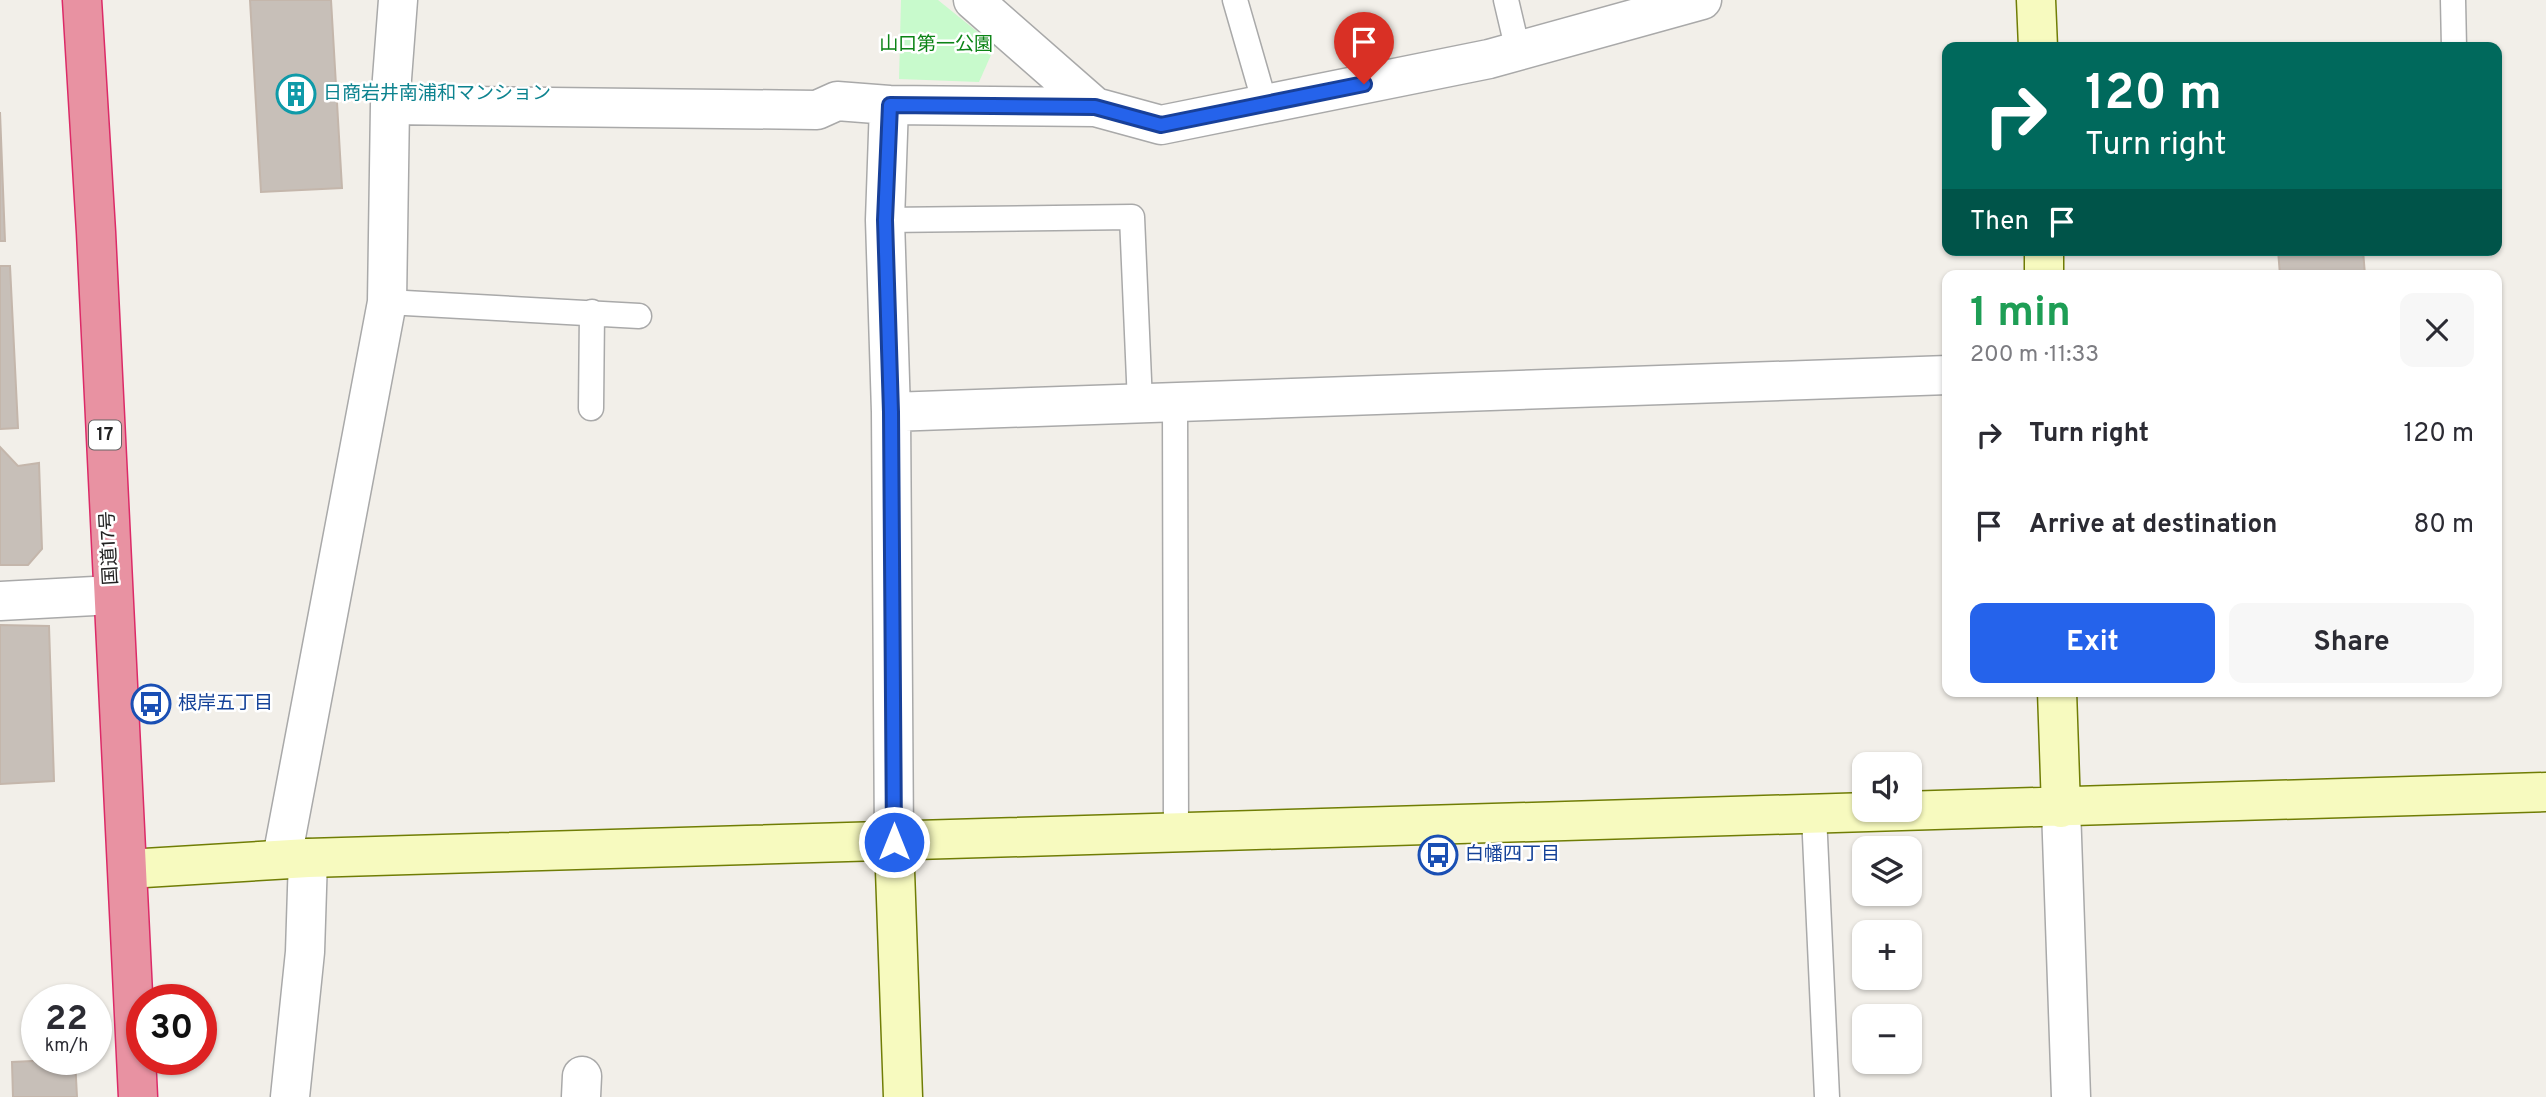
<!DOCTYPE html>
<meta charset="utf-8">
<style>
:root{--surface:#fff;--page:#f7f7f7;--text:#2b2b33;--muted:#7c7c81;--accent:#2563eb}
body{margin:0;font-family:Overpass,"Noto Sans JP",sans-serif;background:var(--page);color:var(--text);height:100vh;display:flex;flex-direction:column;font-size:26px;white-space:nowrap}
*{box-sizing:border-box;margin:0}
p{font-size:23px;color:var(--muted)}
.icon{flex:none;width:38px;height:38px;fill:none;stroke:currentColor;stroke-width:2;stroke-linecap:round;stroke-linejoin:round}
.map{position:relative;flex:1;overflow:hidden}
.drawer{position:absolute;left:1942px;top:270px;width:560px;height:427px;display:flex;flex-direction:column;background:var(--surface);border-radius:14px;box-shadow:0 2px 5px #0004}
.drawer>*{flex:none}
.top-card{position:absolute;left:1942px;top:42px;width:560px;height:214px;border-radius:14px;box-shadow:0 2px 5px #0004;background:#00695c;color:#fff;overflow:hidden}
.tools{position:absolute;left:1852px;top:752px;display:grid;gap:14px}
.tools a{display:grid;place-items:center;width:70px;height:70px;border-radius:14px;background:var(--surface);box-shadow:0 2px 5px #0004;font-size:35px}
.speed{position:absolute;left:21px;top:984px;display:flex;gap:14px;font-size:35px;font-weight:700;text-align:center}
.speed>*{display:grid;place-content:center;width:91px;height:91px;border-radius:50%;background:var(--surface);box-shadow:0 2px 5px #0004;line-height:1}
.speed small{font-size:18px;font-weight:400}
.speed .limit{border:10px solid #d22;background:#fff;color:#111}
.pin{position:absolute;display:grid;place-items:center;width:60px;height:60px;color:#fff;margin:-72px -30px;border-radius:50% 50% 50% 0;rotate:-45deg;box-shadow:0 0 7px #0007}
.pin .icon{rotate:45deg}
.me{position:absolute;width:77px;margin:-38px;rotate:0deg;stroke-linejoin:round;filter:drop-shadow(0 0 5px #0008)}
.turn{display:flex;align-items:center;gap:24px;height:147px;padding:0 28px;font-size:32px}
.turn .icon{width:91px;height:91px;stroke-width:2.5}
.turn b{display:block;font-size:49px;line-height:60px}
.then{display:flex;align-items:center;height:66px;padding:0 28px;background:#0003;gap:14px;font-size:26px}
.round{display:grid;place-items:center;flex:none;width:74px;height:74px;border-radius:14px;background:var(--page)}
.summary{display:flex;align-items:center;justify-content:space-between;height:119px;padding:0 28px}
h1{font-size:42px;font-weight:700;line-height:52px;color:#1e9e55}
.cta{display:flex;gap:14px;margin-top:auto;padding:14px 28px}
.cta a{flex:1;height:80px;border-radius:14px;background:var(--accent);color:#fff;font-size:28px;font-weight:700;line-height:80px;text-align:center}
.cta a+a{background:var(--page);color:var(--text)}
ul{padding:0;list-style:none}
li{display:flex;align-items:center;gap:21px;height:91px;padding:0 28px}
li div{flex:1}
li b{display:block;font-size:26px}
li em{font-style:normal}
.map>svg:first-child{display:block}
</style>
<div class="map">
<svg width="2546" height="1097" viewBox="0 0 2546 1097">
<rect width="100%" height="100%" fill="#f2efe9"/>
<path fill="#c8facc" d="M 901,0 L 938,0 L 995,46 L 979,82 L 899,79 Z"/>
<path fill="#c7bfb8" stroke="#c4b6ab" stroke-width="2" d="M 250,0 L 331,0 L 342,188 L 261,192 Z
M 0,112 L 5,241 L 0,241 Z
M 2278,250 L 2363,250 L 2365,275 L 2280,275 Z
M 0,266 L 10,266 L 18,428 L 0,429 Z
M 0,447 L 18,466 L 39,463 L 42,549 L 28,565 L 0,565 Z
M 0,625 L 49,626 L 54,781 L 0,784 Z
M 75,1059 L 77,1097 L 13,1097 L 12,1062 Z"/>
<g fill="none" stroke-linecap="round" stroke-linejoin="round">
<defs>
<path id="lane" d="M 1235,0 L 1265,104
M 1506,0 L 1518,51
M 2453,0 L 2454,47
M 885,220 L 1132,217 L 1140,403
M 387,302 L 639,316
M 1175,402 L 1176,833
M 591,408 L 592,312
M 1814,815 L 1827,1097"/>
<path id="street" d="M 973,0 L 1095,107
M 390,105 L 817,110 L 837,101 L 889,105
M 891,412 L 1948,375
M 0,601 L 113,595
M 2061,808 L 2071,1097
M 894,842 L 891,412 L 885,220 L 889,105 L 1095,107 L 1161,125 L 1489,59 L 1702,0
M 282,858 L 387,302 L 390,105 L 398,0
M 290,1097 L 305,952 L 308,858
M 581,1097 L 582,1076"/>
<path id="secondary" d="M 2036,0 L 2038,47
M 2044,250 L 2044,275
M 2057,691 L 2061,808
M 894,842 L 903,1097
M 128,869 L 308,858 L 2546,792"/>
<path id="highway" d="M 82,0 L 96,232 L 138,1097"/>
</defs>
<use href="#lane" stroke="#a9a9a9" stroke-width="27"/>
<use href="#street" stroke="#a9a9a9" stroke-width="41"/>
<use href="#secondary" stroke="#707d05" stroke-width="41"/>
<use href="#highway" stroke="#dc2a67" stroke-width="41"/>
<use href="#lane" stroke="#fff" stroke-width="24"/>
<use href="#street" stroke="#fff" stroke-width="38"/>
<use href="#secondary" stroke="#f7fabf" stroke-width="38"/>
<use href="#highway" stroke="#e892a2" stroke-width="38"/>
</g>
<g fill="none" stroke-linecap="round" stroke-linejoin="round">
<defs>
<path id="route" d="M 894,842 L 891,412 L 885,220 L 890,105 L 1095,107 L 1161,125 L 1364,84"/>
</defs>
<use href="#route" stroke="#184099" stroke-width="18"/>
<use href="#route" stroke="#2563eb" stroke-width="12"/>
</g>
<defs>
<symbol id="building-ring" viewBox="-11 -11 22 22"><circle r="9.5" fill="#fff" stroke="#0f9aa8" stroke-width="1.5"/><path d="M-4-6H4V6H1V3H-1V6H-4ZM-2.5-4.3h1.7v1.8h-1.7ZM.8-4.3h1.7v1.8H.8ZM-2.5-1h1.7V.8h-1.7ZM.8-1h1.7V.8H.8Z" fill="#0f9aa8"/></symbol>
<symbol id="bus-ring" viewBox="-11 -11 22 22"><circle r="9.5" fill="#fff" stroke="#1a4fb4" stroke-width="1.5"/><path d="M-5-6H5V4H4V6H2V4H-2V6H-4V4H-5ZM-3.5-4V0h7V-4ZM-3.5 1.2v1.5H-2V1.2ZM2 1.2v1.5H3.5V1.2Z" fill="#1a4fb4"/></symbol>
</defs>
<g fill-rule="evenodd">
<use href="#building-ring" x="274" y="72" width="44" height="44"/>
<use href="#bus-ring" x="129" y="682" width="44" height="44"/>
<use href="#bus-ring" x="1416" y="833" width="44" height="44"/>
</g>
<g text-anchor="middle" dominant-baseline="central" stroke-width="5" stroke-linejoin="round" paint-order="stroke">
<rect fill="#fff" stroke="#646464" stroke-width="2" x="89" y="420.5" width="32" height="29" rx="5"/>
<g font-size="18" font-weight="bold" fill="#222">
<text x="105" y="435">17</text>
</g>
<g font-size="19" fill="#0c8416" stroke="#fff">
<text x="936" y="45">山口第一公園</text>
</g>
<g font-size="19" fill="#0d838f" stroke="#fff" text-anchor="start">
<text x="323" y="94">日商岩井南浦和マンション</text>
</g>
<g font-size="19" fill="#222" stroke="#fff">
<text transform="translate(110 548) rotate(-93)">国道17号</text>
</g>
<g font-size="19" fill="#164399" stroke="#fff" text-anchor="start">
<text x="178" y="704">根岸五丁目</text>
<text x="1465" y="855">白幡四丁目</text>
</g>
</g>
</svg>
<div class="tools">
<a><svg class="icon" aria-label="sound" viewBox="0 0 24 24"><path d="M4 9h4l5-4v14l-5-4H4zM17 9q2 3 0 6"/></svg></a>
<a><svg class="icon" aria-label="layers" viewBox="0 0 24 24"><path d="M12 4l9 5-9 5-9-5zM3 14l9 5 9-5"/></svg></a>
<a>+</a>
<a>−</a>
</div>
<div class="speed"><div>22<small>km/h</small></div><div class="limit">30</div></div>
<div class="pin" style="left:1364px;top:84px;background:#d93025"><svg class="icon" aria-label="arrive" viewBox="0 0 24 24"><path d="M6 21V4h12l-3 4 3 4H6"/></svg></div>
<svg class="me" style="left:894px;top:842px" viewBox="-20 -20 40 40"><circle r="17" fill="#2563eb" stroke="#fff" stroke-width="3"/><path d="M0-11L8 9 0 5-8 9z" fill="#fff"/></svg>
<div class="top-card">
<div class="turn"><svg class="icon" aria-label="right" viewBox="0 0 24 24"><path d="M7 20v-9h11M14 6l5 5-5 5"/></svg><div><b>120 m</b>Turn right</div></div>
<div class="then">Then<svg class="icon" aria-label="arrive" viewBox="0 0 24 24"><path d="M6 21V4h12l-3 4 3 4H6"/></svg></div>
</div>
<section class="drawer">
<div class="summary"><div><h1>1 min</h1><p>200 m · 11:33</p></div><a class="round"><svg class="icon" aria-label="close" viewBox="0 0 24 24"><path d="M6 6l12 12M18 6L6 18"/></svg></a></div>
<ul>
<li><svg class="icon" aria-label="right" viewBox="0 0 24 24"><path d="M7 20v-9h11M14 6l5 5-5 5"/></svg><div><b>Turn right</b></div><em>120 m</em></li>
<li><svg class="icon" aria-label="arrive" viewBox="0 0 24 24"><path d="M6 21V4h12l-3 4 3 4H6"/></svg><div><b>Arrive at destination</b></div><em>80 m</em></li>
</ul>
<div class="cta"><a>Exit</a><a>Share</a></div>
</section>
</div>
